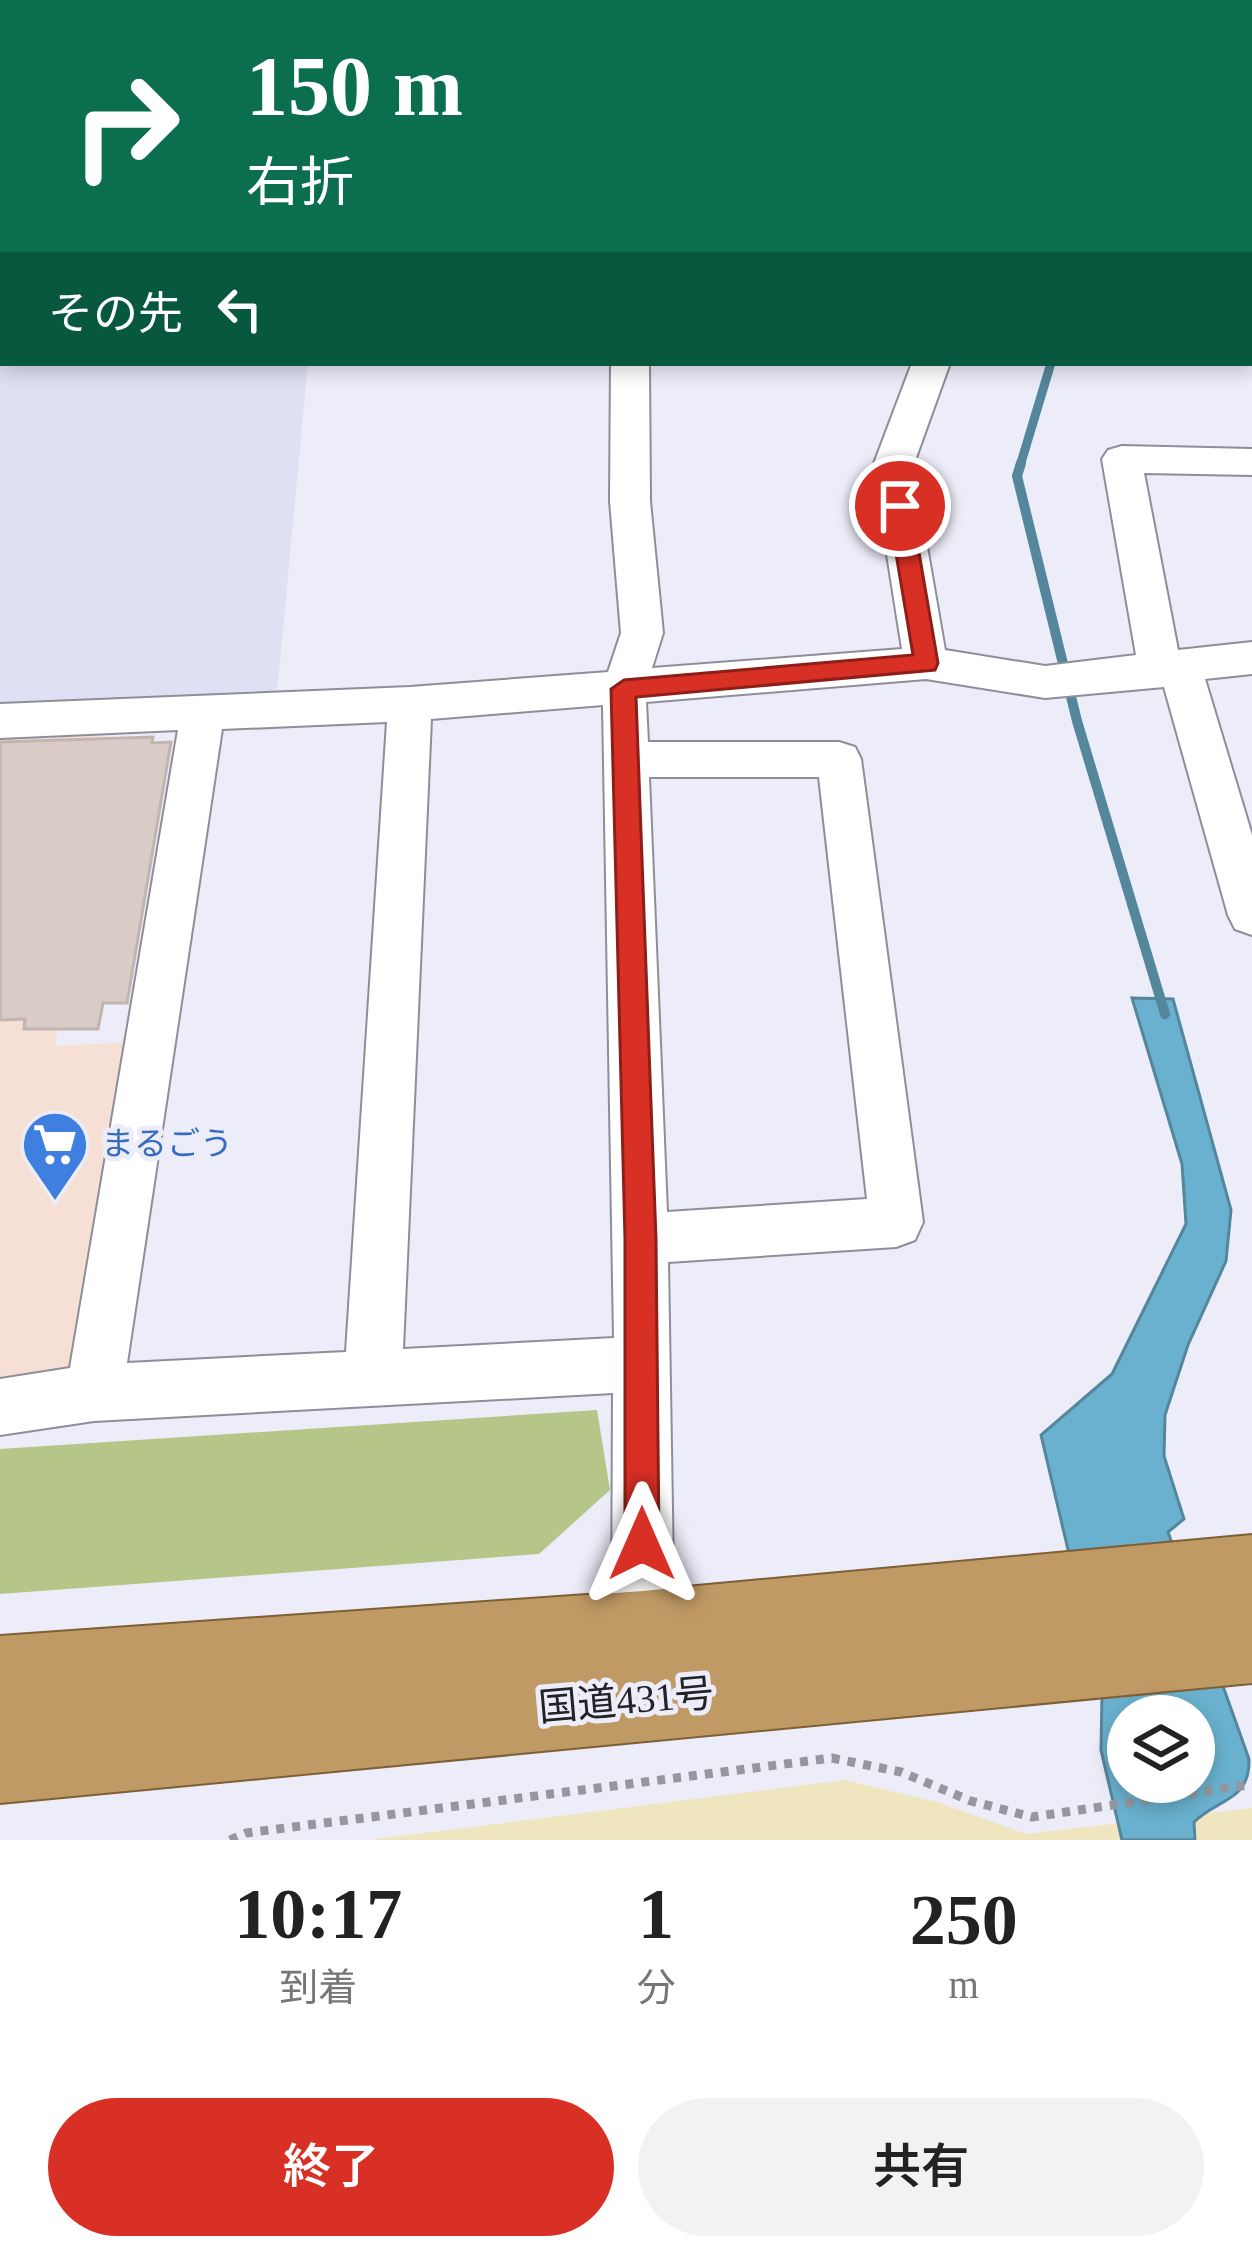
<!DOCTYPE html>
<html lang="ja">
<meta charset="utf-8">
<style>
:root{--surface:#fff;--page:#f2f2f2;--text:#222;--muted:#767676;--accent:#d93025}
body{margin:0;font-family:"Times New Roman","Noto Sans JP",serif;background:var(--page);color:var(--text);height:100vh;display:flex;flex-direction:column;font-size:45px;white-space:nowrap}
*{box-sizing:border-box;margin:0}
p{font-size:39px;color:var(--muted)}
.icon{flex:none;width:66px;height:66px;fill:none;stroke:currentColor;stroke-width:2;stroke-linecap:round;stroke-linejoin:round}
.map{position:relative;height:1840px;overflow:hidden}
.details{display:flex;flex-direction:column;background:var(--surface);flex:1}
.details>*{flex:none}
.banner{position:absolute;left:0px;top:0px;width:1254px;height:366px;box-shadow:0 6px 18px #0003;background:#0b6e4f;color:#fff;overflow:hidden}
.fabs{position:absolute;left:1107px;top:1695px;display:grid;gap:24px}
.fabs a{display:grid;place-items:center;width:108px;height:108px;border-radius:50%;background:var(--surface);box-shadow:0 6px 18px #0003;font-size:60px}
.pin{position:absolute;display:grid;place-items:center;width:102px;height:102px;color:#fff;margin:-51px;border:6px solid #fff;border-radius:50%;box-shadow:0 3px 12px #0007}
.me{position:absolute;width:132px;margin:-66px;rotate:0deg;stroke-linejoin:round;filter:drop-shadow(0 0 9px #0008)}
.turn{display:flex;align-items:center;gap:42px;height:252px;padding:0 48px;font-size:54px}
.turn .icon{width:156px;height:156px;stroke-width:2.5}
.turn b{display:block;font-size:84px;line-height:102px}
.then{display:flex;align-items:center;height:114px;padding:0 48px;background:#0003;gap:24px;font-size:45px}
.eta{display:flex;justify-content:space-evenly;align-items:center;height:204px;text-align:center}
.eta b{font-size:72px;font-weight:600;line-height:84px}
.button{display:flex;gap:24px;margin-top:auto;padding:24px 48px}
.button a{flex:1;height:138px;border-radius:72px;background:var(--accent);color:#fff;font-size:48px;font-weight:600;line-height:138px;text-align:center}
.button a+a{background:var(--page);color:var(--text)}
.map>svg:first-child{display:block}
</style>
<div class="map">
<svg width="1252" height="1840" viewBox="0 0 1252 1840">
<rect width="100%" height="100%" fill="#ecedf9"/>
<path fill="#f6dfd4" d="M 103,731 L 55,1046 L 135,1042 L 85,1358 L 53,1386 L 0,1390 L 0,736 Z"/>
<path fill="#dfe0f3" d="M 0,0 L 426,0 L 3,3 L 3,363 L 308,363 L 277,693 L 0,708 Z"/>
<path fill="#b6c588" d="M 597,1410 L 610,1490 L 539,1554 L 0,1594 L 0,1449 Z"/>
<path fill="#efe5bf" d="M 845,1780 L 937,1802 L 1026,1834 L 1252,1808 L 1252,1840 L 368,1840 Z"/>
<path fill="#69b1ce" stroke="#54869c" stroke-width="3" fill-rule="evenodd" d="M 1132,998 L 1173,999 L 1231,1210 L 1226,1261 L 1188,1345 L 1165,1415 L 1164,1456 L 1184,1519 L 1168,1532 L 1249,1759 C 1250,1802 1218,1798 1194,1822 L 1195,1840 L 1122,1840 L 1101,1750 L 1102,1694 L 1041,1435 L 1112,1374 L 1186,1224 L 1182,1164 ZM 1128,1716 L 1194,1716 L 1194,1782 L 1128,1782 Z"/>
<g fill="none" stroke-linecap="round" stroke-linejoin="round">
<path stroke="#54869c" stroke-width="9" d="M 1020,466 L 1051,363"/>
<path stroke="#54869c" stroke-width="10" d="M 1021,463 L 1017,476 L 1077,721 L 1165,1014"/>
</g>
<path fill="#d9ccc6" stroke="#c2b5af" stroke-width="3" d="M 153,737 L 152,743 L 171,742 L 127,1003 L 103,1003 L 98,1029 L 24,1029 L 25,1019 L 0,1020 L 0,742 Z"/>
<g fill="none" stroke-linecap="round" stroke-linejoin="round">
<defs>
<path id="minor" d="M 610,0 L 640,0 L 640,3 L 610,3 Z
M 755,0 L 785,0 L 785,3 L 755,3 Z
M 915,0 L 945,0 L 946,3 L 916,3 Z
M 1158,0 L 1188,0 L 1189,3 L 1159,3 Z
M 1251,22 L 1252,22 L 1252,40 L 1251,40 Z
M 1251,249 L 1252,249 L 1252,271 L 1251,271 Z
M 1251,309 L 1252,310 L 1252,337 L 1251,336 Z
M 611,363 L 649,363 L 650,501 L 663,633 L 652,668 L 902,649 L 873,466 L 912,363 L 950,363 L 913,466 L 945,650 L 1045,666 L 1136,655 L 1102,459 L 1108,450 L 1122,446 L 1252,449 L 1252,475 L 1144,473 L 1178,650 L 1252,642 L 1252,674 L 1205,679 L 1252,835 L 1252,935 L 1235,929 L 1228,915 L 1164,687 L 1045,698 L 926,679 L 646,702 L 648,742 L 839,742 L 855,747 L 861,759 L 923,1222 L 915,1240 L 896,1247 L 668,1262 L 674,1633 L 665,1655 L 643,1664 L 621,1655 L 612,1633 L 613,1393 L 94,1421 L 0,1435 L 0,1379 L 70,1368 L 178,730 L 0,738 L 0,704 L 410,687 L 608,672 L 621,633 L 610,501 ZM 603,705 L 614,1338 L 403,1349 L 431,719 ZM 387,722 L 346,1352 L 127,1363 L 222,729 ZM 649,777 L 819,777 L 867,1199 L 667,1212 Z"/>
<path id="trunk" d="M 1252,1535 L 1252,1683 L 0,1803 L 0,1636 L 643,1591 Z"/>
</defs>
<use href="#minor" stroke="#8d8e99" stroke-width="4"/>
<use href="#trunk" stroke="#7f5f35" stroke-width="4"/>
<path stroke="#96969f" stroke-width="9" stroke-dasharray="8 8" stroke-linecap="butt" d="M 230,1840 L 246,1833 L 832,1758 L 901,1772 L 971,1801 L 1032,1817 L 1248,1785"/>
<use href="#minor" fill="#fff" fill-rule="evenodd"/>
<use href="#trunk" fill="#c09a64" fill-rule="evenodd"/>
</g>
<path fill="#d93025" stroke="#8d1f18" stroke-width="3" d="M 900,498 L 911,506 L 938,663 L 935,670 L 636,697 L 656,1239 L 659,1544 L 654,1556 L 642,1561 L 630,1556 L 625,1544 L 625,1239 L 611,689 L 624,680 L 913,655 L 888,506 Z"/>
<defs>
<symbol id="supermarket-pin" viewBox="-11 -11 22 30"><path d="M0 17L-7.5 6A9.5 9.5 0 1 1 7.5 6Z" fill="#3f7fe0" stroke="#ecedf9"/><path d="M-6-5.5h2.5l.6 2H6L4.5 2H-2.5L-4.4-4H-6ZM-1.5 3.2a1.3 1.3 0 1 0 .1 0ZM3 3.2a1.3 1.3 0 1 0 .1 0Z" fill="#fff"/></symbol>
</defs>
<g fill-rule="evenodd">
<use href="#supermarket-pin" x="17" y="1106" width="76" height="104"/>
</g>
<g text-anchor="middle" dominant-baseline="central" stroke-width="10" stroke-linejoin="round" paint-order="stroke">
<g font-size="33" fill="#366cbe" stroke="#ecedf9" text-anchor="start">
<text x="101" y="1144">まるごう</text>
</g>
<g font-size="39" fill="#222227" stroke="#ecedf9">
<text transform="translate(626 1700) rotate(-5)">国道431号</text>
</g>
</g>
</svg>
<div class="fabs">
<a><svg class="icon" aria-label="layers" viewBox="0 0 24 24"><path d="M12 4l9 5-9 5-9-5zM3 14l9 5 9-5"/></svg></a>
</div>
<div class="pin" style="left:900px;top:506px;background:#d93025"><svg class="icon" aria-label="arrive" viewBox="0 0 24 24"><path d="M6 21V4h12l-3 4 3 4H6"/></svg></div>
<svg class="me" style="left:642px;top:1544px" viewBox="-20 -20 40 40"><path d="M0-17L14 15 0 8-14 15z" fill="#d93025" stroke="#fff" stroke-width="4"/></svg>
<div class="banner">
<div class="turn"><svg class="icon" aria-label="right" viewBox="0 0 24 24"><path d="M7 20v-9h11M14 6l5 5-5 5"/></svg><div><b>150 m</b>右折</div></div>
<div class="then">その先<svg class="icon" aria-label="left" viewBox="0 0 24 24"><path d="M17 20v-9H6M10 6l-5 5 5 5"/></svg></div>
</div>
</div>
<section class="details">
<div class="eta">
<div><b>10:17</b><p>到着</p></div>
<div><b>1</b><p>分</p></div>
<div><b>250</b><p>m</p></div>
</div>
<div class="button"><a>終了</a><a>共有</a></div>
</section>
